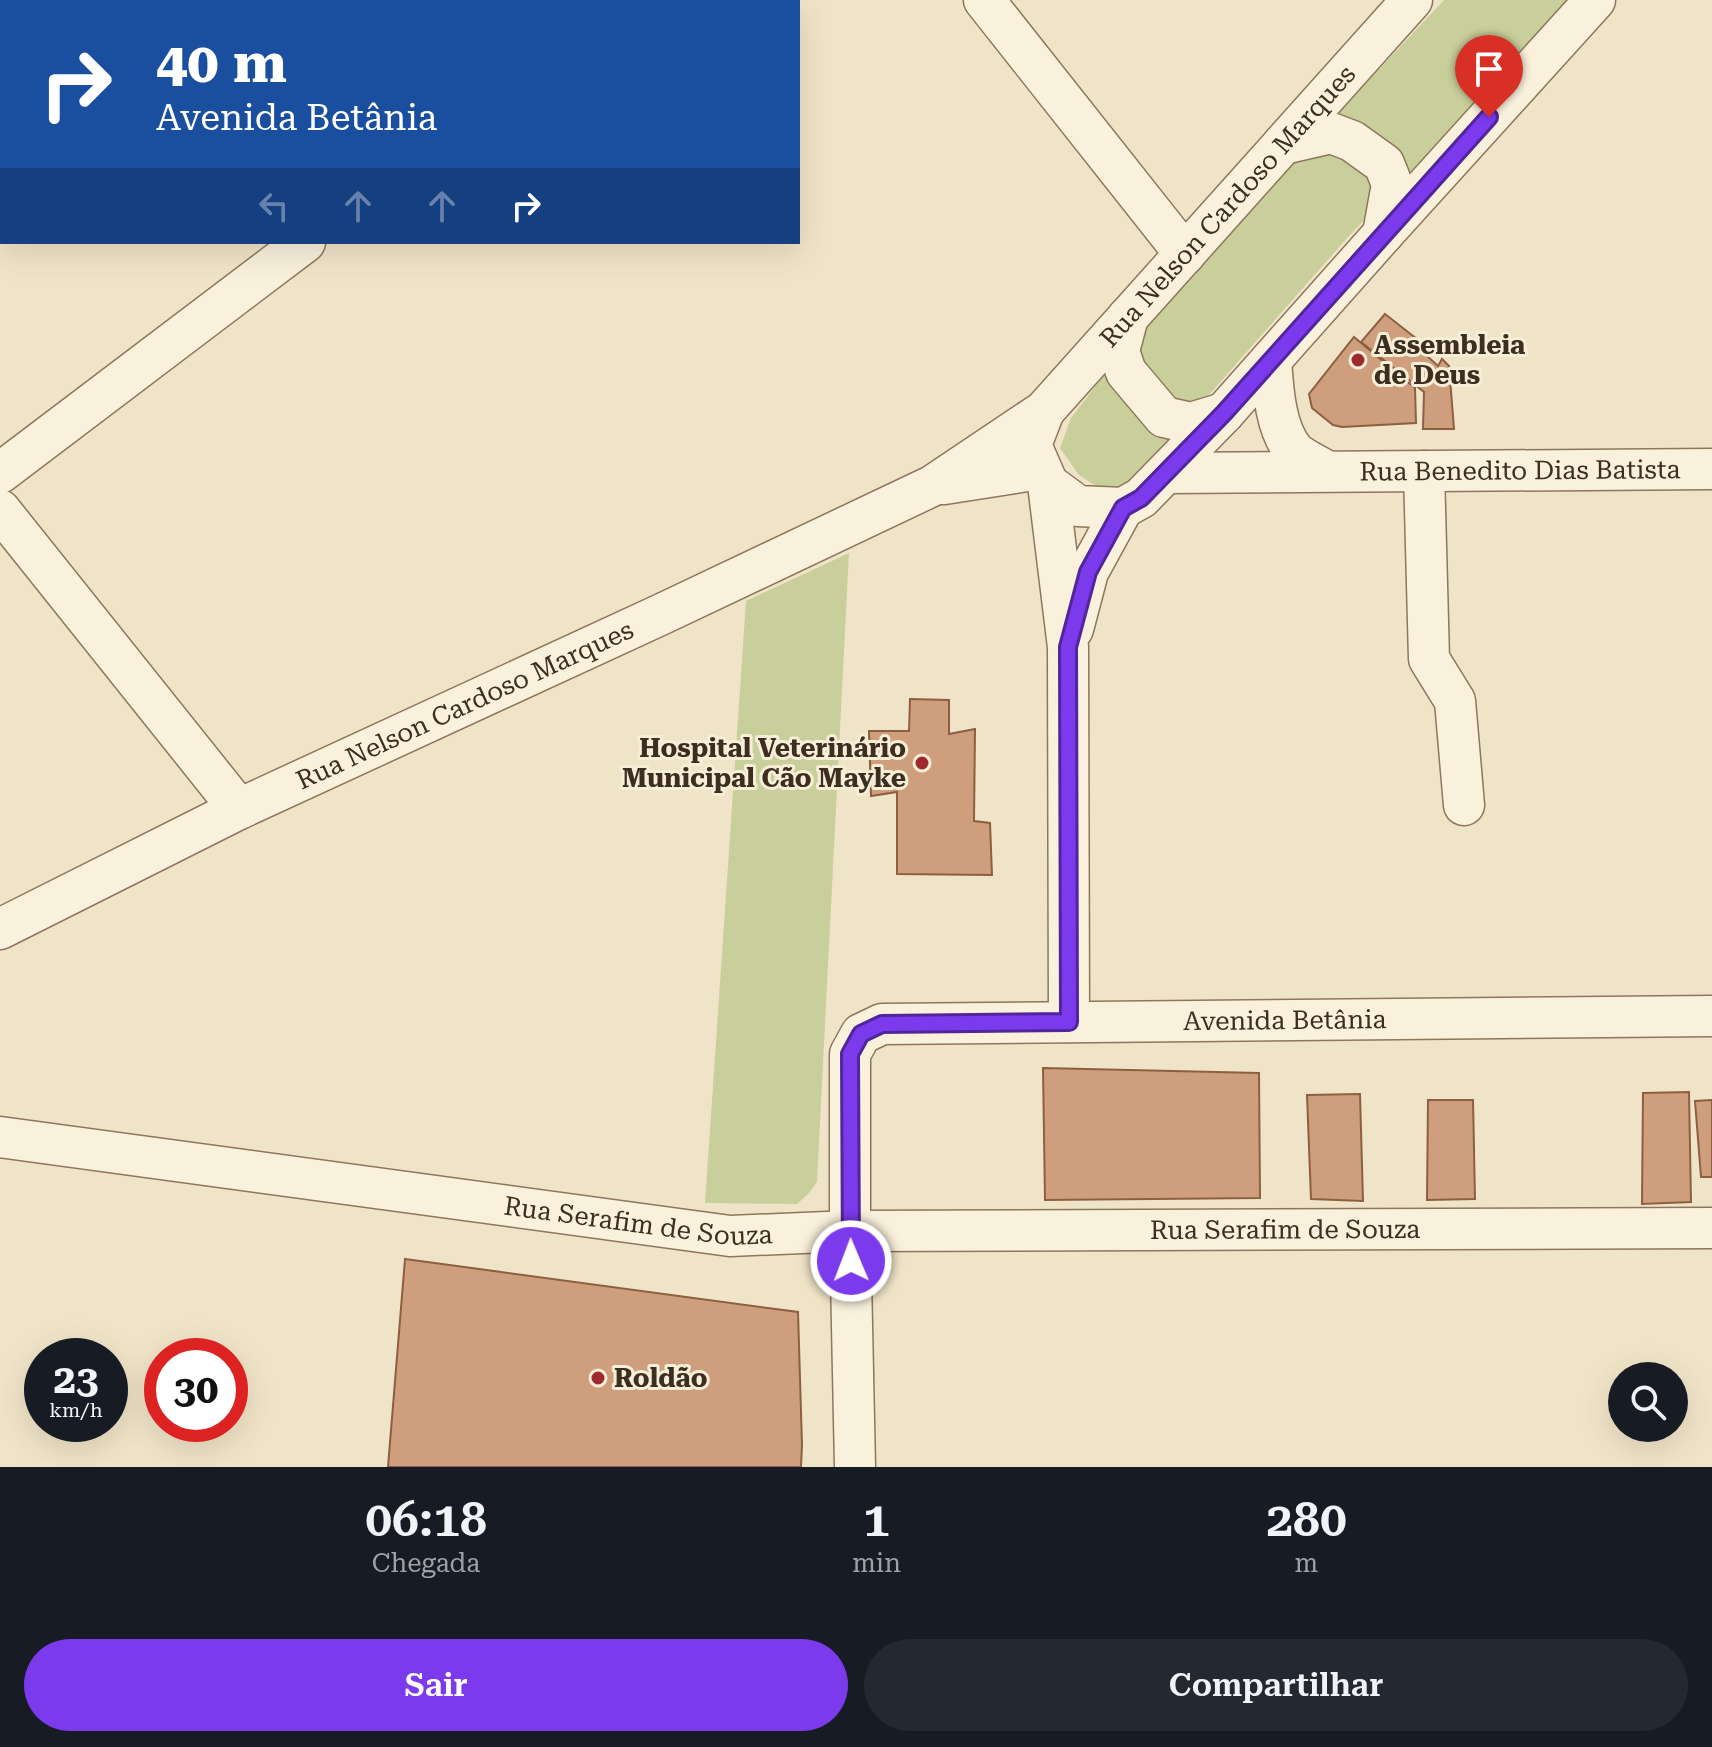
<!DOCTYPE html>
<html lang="pt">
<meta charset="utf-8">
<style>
:root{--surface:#171b24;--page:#242831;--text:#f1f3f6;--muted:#9ea1a6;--accent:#7c3aed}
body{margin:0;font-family:"Roboto Serif",serif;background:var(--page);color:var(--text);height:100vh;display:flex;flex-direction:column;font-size:30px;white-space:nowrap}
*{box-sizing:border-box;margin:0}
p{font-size:26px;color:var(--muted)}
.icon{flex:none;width:44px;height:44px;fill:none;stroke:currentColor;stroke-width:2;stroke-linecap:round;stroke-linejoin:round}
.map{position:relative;height:1467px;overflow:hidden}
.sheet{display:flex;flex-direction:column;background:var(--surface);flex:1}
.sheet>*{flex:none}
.hud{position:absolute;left:0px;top:0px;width:800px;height:244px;box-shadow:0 8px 32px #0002;background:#1a4fa0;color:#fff;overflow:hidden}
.controls{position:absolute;left:1608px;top:1362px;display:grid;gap:16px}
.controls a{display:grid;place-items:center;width:80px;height:80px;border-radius:50%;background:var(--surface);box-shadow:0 8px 32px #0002;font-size:40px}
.speed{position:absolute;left:24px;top:1338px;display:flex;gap:16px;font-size:40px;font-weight:700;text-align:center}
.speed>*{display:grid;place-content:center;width:104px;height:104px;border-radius:50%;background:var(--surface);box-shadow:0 8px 32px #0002;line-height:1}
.speed small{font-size:20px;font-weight:400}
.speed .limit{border:12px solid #d22;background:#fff;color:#111}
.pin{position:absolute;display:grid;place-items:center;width:68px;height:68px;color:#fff;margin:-82px -34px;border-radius:50% 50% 50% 0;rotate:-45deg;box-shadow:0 0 8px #0007}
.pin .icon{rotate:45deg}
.me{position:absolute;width:88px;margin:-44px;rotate:359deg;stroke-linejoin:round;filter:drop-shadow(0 0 6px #0008)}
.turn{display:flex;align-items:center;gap:28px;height:168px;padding:0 24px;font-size:36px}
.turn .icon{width:104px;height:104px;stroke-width:2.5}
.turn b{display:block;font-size:56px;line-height:68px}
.lanes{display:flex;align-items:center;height:76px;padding:0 24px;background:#0003;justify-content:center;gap:40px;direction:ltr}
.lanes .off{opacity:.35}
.eta{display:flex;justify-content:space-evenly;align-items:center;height:136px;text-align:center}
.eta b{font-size:48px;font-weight:600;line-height:56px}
.cta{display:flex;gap:16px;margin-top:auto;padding:16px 24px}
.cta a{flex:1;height:92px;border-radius:48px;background:var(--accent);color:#fff;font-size:32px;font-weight:600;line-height:92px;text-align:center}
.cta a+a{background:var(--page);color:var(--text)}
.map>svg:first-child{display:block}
</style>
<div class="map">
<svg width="1712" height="1467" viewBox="0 0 1712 1467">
<rect width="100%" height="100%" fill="#f0e4c8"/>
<path fill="#c9cf9b" d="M 1444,0 L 1575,0 L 1348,237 L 1163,447 L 1129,482 L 1105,492 L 1079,475 L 1060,448 L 1071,418 L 1114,362 L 1264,192 Z
M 849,553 L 817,1182 L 808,1194 L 797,1204 L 705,1203 L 746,601 Z"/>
<path fill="#cf9f7d" stroke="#8d5f41" stroke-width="2" d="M 1385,314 L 1417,339 L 1413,343 L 1438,366 L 1442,359 L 1449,366 L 1454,429 L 1423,429 L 1424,392 L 1361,342 Z
M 1354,337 L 1415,388 L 1416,423 L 1342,427 L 1333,425 L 1312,408 L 1309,394 Z
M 910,699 L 949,700 L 949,734 L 975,729 L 974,821 L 990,823 L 992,875 L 897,874 L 897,792 L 871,796 L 869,731 L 909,731 Z
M 1043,1068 L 1259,1073 L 1260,1198 L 1045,1200 Z
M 1689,1092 L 1691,1202 L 1642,1204 L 1643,1093 Z
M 1360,1094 L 1363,1201 L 1311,1199 L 1307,1095 Z
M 1428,1100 L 1473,1100 L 1475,1199 L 1427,1200 Z
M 1712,1100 L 1712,1177 L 1701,1177 L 1695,1101 Z
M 405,1259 L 798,1312 L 802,1445 L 801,1467 L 388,1467 Z"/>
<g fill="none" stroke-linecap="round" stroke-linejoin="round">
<defs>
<g id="minor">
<path d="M 984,0 L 1185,254"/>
<path d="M 76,2 L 78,0"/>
<path d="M 615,2 L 618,0"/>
<path d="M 0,58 L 2,57"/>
<path d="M 1283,144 L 1331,133 L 1352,141 L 1384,164 L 1392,184 L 1383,234"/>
<path d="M 1128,317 L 1119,351 L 1126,372 L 1164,417 L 1191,423 L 1224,413"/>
<path d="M 1271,360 C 1273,388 1275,429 1294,451 C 1302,459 1317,465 1326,471"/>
<path d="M 1044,411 L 1031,445 L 1048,484 L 1068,647 L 1069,1022"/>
<path d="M 1424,471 L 1429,659 L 1455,701 L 1464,805"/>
<path d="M 0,473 L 305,242"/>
<path id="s1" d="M 1166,473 L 1712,469"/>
<path d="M 944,484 L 1040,469"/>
<path d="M 1048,484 L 1078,506 L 1123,508 L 1141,498 L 1224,413 L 1383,234 L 1595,0"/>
<path d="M 0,510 L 239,809"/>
<path d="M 1073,629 L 1088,572 L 1123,508"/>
<path id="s2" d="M 0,929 L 239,809 L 662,614 L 932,486 L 1044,411 L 1412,0"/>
<path id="s3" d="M 0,1137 L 730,1236 L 850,1231 L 1712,1228"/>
<path id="s4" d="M 855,1467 L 850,1231 L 850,1054 L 861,1034 L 882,1024 L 1712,1016"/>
</g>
</defs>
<use href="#minor" stroke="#8d765c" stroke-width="43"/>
<use href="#minor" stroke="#faf1dc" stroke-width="40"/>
</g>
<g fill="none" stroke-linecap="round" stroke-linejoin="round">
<defs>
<path id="route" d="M 851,1261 L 850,1054 L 861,1034 L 882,1024 L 1069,1022 L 1068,647 L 1088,572 L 1123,508 L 1141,498 L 1224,413 L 1489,117"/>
</defs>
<use href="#route" stroke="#51269a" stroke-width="20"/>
<use href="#route" stroke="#7c3aed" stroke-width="14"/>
</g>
<g fill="#9e2a2b" stroke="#f7eed8" stroke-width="3">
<circle cx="1358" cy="360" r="8"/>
<circle cx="922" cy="763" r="8"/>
<circle cx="598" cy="1378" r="8"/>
</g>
<g text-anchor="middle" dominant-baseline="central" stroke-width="6" stroke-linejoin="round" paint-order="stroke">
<g font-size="26" fill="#3d2e20" stroke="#f7eed8">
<text stroke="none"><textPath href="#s2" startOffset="1442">Rua Nelson Cardoso Marques</textPath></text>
<text stroke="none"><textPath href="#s1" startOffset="354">Rua Benedito Dias Batista</textPath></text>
<text stroke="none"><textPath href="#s2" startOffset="516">Rua Nelson Cardoso Marques</textPath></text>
<text stroke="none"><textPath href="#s4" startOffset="862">Avenida Betânia</textPath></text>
<text stroke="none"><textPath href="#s3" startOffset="644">Rua Serafim de Souza</textPath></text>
<text stroke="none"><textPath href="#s3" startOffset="1292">Rua Serafim de Souza</textPath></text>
</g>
<g font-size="26" font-weight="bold" fill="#3d2e20" stroke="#f7eed8" text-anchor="start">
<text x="1374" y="345">Assembleia<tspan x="1374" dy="30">de Deus</tspan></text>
<text x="906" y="748" text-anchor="end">Hospital Veterinário<tspan x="906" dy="30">Municipal Cão Mayke</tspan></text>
<text x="614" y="1378">Roldão</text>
</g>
</g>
</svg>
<div class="controls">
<a><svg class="icon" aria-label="search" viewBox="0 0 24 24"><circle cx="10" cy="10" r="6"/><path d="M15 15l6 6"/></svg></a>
</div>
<div class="speed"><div>23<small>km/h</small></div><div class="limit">30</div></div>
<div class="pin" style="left:1489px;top:117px;background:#d93025"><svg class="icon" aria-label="arrive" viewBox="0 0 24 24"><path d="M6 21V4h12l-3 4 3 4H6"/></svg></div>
<svg class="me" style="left:851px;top:1261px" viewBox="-20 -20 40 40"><circle r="17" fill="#7c3aed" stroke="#fff" stroke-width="3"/><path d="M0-11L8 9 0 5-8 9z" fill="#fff"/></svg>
<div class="hud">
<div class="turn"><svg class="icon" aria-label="right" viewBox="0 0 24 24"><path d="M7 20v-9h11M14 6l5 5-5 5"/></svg><div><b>40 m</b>Avenida Betânia</div></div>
<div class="lanes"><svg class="icon off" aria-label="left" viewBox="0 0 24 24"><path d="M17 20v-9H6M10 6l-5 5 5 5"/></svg><svg class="icon off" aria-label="ahead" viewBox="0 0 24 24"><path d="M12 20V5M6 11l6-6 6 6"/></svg><svg class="icon off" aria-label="ahead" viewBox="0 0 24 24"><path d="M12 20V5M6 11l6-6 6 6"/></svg><svg class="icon" aria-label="right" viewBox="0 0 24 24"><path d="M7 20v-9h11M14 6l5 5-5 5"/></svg></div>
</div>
</div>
<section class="sheet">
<div class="eta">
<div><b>06:18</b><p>Chegada</p></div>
<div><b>1</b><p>min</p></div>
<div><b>280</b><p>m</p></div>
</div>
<div class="cta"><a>Sair</a><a>Compartilhar</a></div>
</section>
